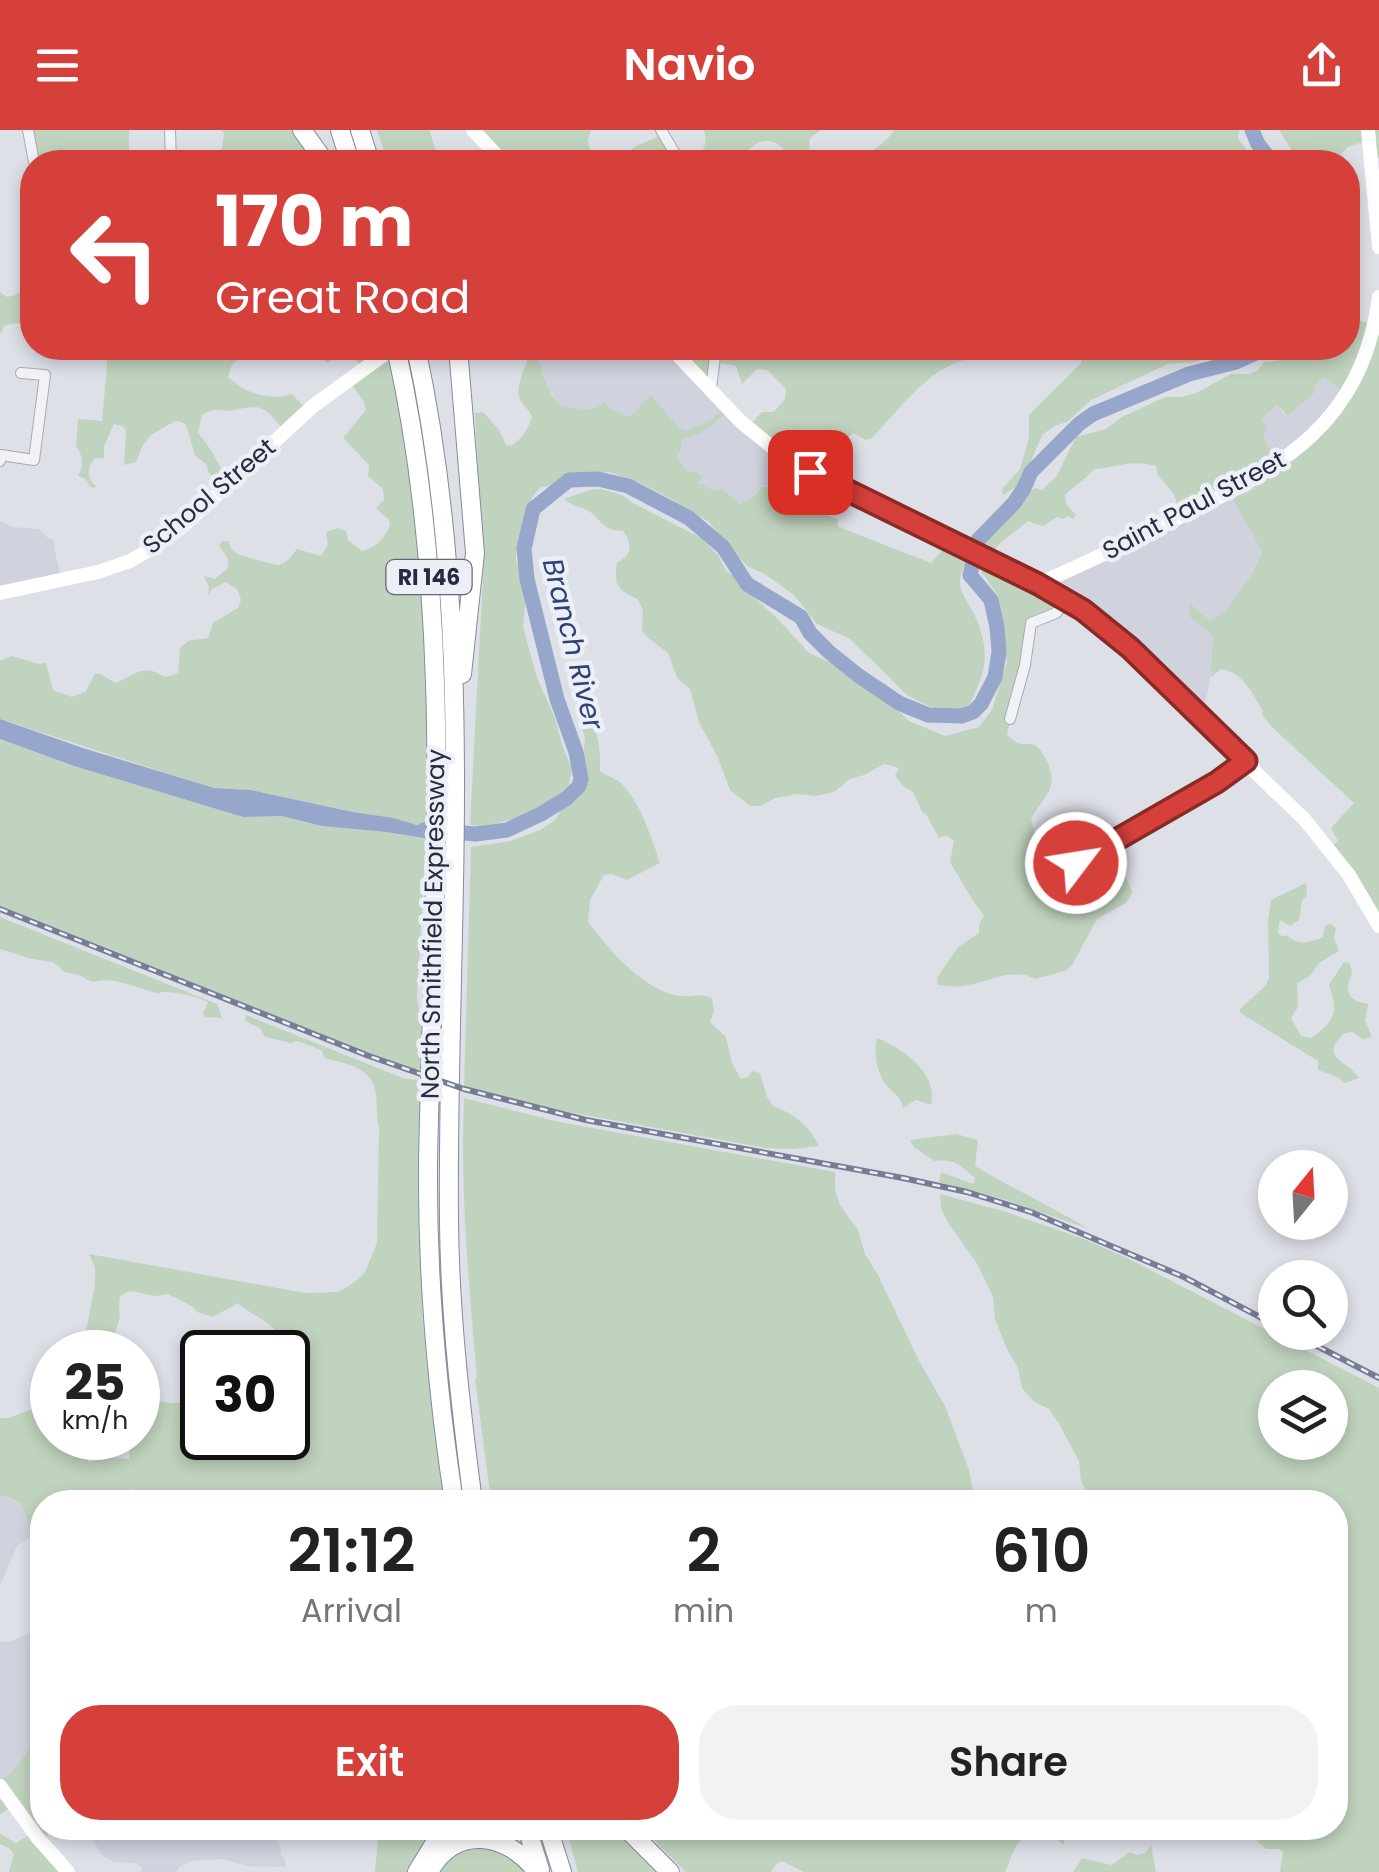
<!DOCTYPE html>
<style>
:root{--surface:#fff;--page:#f2f2f2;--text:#222;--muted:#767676;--accent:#d5403b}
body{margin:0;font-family:Poppins,sans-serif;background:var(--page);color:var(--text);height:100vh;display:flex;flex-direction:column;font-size:38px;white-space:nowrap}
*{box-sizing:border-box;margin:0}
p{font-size:32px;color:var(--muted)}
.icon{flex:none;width:55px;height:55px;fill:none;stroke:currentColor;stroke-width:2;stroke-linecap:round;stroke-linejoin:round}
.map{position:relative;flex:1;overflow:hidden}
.sheet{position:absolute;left:30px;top:1360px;width:1318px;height:350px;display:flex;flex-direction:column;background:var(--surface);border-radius:40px;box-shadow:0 5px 15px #0003}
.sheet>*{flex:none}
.hud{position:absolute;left:20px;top:20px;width:1340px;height:210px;border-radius:40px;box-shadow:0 5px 15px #0003;background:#d5403b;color:#fff;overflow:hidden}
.needle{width:65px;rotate:18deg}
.buttons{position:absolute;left:1258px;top:1020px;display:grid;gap:20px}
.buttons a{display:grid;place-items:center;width:90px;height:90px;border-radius:50%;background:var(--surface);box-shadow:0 5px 15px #0003;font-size:50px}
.speed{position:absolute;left:30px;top:1200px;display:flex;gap:20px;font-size:50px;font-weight:700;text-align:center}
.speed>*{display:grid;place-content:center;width:130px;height:130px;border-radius:50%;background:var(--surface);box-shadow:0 5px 15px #0003;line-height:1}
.speed small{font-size:25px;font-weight:400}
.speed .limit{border:5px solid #111;border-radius:15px;background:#fff;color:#111}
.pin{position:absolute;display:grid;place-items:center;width:85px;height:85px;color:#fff;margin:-42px;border-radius:20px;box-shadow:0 5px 15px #0006}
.me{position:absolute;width:110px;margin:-55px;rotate:59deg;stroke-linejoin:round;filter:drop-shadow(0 0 8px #0008)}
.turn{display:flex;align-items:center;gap:35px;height:210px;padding:0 30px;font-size:45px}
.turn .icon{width:130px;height:130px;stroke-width:2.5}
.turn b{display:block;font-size:70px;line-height:85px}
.eta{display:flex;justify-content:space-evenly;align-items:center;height:170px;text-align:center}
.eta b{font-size:60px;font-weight:600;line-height:70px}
.button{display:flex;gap:20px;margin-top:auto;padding:20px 30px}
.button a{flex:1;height:115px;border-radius:40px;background:var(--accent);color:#fff;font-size:40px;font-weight:600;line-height:115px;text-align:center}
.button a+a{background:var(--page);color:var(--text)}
header{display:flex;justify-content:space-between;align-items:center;height:130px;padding:0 30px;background:var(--accent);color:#fff;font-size:45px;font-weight:600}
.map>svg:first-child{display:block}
</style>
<header><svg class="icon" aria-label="menu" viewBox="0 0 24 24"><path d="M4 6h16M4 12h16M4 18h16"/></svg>Navio<svg class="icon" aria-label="share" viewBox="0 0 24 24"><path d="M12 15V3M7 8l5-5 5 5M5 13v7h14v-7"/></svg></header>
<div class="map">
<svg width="1379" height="1742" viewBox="0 0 1379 1742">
<rect width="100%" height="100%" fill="#dee0e8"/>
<path fill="#d0d2de" d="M 538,218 L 670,218 L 725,278 L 712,289 L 686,301 L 632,285 L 627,286 L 601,276 L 588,280 L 560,276 L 557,274 L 546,252 L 538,229 L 541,219 Z
M 1323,248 L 1346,262 L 1279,331 L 1267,314 L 1261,289 L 1278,276 L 1286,286 Z
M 728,280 L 793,336 L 786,348 L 776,357 L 767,356 L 759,359 L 752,367 L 739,374 L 724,360 L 721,358 L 714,361 L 702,356 L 696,342 L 688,341 L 677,328 L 681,319 L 682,309 Z
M 1252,349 L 1271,388 L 1265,412 L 1252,444 L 1225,482 L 1210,490 L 1196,478 L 1195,491 L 1213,506 L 1213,532 L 1206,571 L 1193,584 L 1125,519 L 1046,456 Z
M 0,391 L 12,397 L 39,399 L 48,408 L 55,411 L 54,417 L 61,448 L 0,461 Z
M 0,1366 L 6,1366 L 21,1373 L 33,1409 L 27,1409 L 17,1416 L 0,1456 Z
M 42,1498 L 42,1565 L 35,1576 L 38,1598 L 16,1641 L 0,1652 L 0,1512 L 8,1512 Z
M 91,1698 L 272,1698 L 276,1711 L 280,1715 L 281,1725 L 285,1729 L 285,1737 L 248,1736 L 221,1729 L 191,1731 L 179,1737 L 176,1742 L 141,1742 L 143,1738 L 135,1733 L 114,1732 L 103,1726 L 92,1709 Z"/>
<path fill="#c0d3be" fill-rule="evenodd" d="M 29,0 L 129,0 L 129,23 L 121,32 L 73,32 L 68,26 L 36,28 Z
M 221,0 L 298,0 L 323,32 L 210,32 L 212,24 L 219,23 L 222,18 L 224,3 Z
M 377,0 L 429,0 L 440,32 L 388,32 Z
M 474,0 L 591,0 L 588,10 L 592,27 L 600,32 L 501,32 Z
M 704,0 L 821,0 L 810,8 L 809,21 L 790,32 C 783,4 750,4 743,32 L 686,32 C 701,24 709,19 704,0 Z
M 894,0 L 1239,0 L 1238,8 L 1254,30 L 1259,32 L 856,32 C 868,22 887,14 894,0 Z
M 1279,0 L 1379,0 L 1379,28 L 1372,29 L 1369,12 C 1352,14 1344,15 1338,32 L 1299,32 Z
M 664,4 L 677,29 L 673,32 L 616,32 L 636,16 Z
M 32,151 L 32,191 C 23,195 15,192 5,195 L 0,204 L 0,162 L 7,167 L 16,165 Z
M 1379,168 L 1379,802 L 1328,719 L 1338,711 L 1331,698 L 1354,673 L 1272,597 L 1262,585 L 1263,581 C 1252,563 1243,542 1221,539 L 1211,547 L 1213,506 L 1189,486 L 1190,474 L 1210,490 L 1225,482 L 1252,444 L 1262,421 L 1233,369 L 1256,358 L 1252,349 L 1182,384 L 1173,363 L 1157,344 L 1156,336 C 1131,329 1117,338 1094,339 C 1085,350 1075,355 1065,365 L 1066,374 L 1076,385 L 1073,389 L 1069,386 L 1063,389 L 1057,387 L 1043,396 L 1028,391 L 997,416 L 989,431 L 1062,469 L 1056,482 L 1033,492 L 1007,605 C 1023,620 1024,610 1036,616 C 1041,619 1043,625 1046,629 C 1061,658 1043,667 1031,689 L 1036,707 L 1058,723 L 1057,734 C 1084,760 1082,746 1107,732 C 1122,737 1128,748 1132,763 L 1126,773 L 1097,789 L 1072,835 L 1065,841 L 1035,849 C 1012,836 987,853 963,856 C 955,857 946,856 938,855 L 937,848 L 958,817 L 979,803 L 979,795 L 984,785 L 975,774 L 950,732 L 954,711 L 946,705 L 939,708 L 926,684 L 922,682 L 913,662 L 904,657 L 895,645 L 899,638 L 884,634 L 864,645 L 850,649 L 834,662 L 815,666 L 797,664 L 775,668 L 761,676 L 750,676 L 730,660 L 718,628 L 699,592 L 690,559 L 677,548 L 668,523 L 647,507 L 642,500 L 643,481 L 638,469 C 618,461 613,455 617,433 C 632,425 633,414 623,401 C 599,400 603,389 587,380 C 578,376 572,376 564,369 L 589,360 L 601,359 L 622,365 L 633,373 L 701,408 L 718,425 L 726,441 L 748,455 L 759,472 L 775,486 L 809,523 L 840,537 L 859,555 L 901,583 L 909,591 L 945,606 L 979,597 L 992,580 L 1007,532 L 1002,513 L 998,466 L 981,441 L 981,426 L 987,403 L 992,396 L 1010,379 L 1017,368 L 1035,358 L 1042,360 L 1056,347 L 1076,307 L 1106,299 L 1120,288 L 1165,267 L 1181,267 L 1196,263 L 1231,244 L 1250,244 L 1258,240 L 1264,232 C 1279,231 1290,230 1301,218 L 1348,218 L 1348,188 L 1373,194 ZM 1323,248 L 1346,262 L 1279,330 L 1267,314 L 1264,304 L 1267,298 L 1261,289 L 1277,276 L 1282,279 L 1287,286 L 1314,263 L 1315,256 Z
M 106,218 L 248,218 L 232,235 L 228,247 C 246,264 269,271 292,264 L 307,280 L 284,301 C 265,277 264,274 234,280 C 219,283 219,275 202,285 L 198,303 C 212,318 217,335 230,350 L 223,356 L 208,342 L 207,335 L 195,325 L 186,295 L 181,292 L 175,291 L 151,305 L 143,315 L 136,332 L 124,335 L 126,300 L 122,296 L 114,294 L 104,316 L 104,328 L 94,329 C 87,339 86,348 96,356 L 94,358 L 90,357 L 86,349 L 78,346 C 84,336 83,325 76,316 L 78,289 L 102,291 L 107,236 Z
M 317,218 L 395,218 C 417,375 433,536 430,696 L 420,696 L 251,660 L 214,658 L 200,654 L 0,589 L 0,531 L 12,526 L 39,534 L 46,533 L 53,560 L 72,567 L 86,561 L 95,544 L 101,544 L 115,553 C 128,549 139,537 152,541 C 157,542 161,546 166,547 L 178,543 L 180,518 L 188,511 L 208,508 L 213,493 L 238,478 L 241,470 L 237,459 L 226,452 L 212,459 L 208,465 L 209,457 L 204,446 L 215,449 L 228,438 L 228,429 L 219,416 L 222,411 L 228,411 C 231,417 232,421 238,424 C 242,426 274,435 278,435 C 287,434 292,425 297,419 L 321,426 L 328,415 L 326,402 L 338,398 L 346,401 L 348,410 L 362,421 C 374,419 386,407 390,395 L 388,389 L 376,378 L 384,370 L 383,359 L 368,346 L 369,335 L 343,308 L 366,280 L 364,272 L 348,249 L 362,237 L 347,220 L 327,233 L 319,224 Z
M 670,218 L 715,218 L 716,224 L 736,230 L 742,227 L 744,218 L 1003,218 C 986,233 976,225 958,232 C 923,245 897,282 872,308 L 866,310 L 853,303 L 833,324 L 852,341 L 841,360 L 827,353 L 818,376 L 830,387 L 838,389 L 837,394 L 839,397 L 931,433 L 940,423 L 946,411 L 968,424 C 965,433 959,446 960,455 C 961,464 970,476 974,484 C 993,525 985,545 965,583 L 930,577 L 907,565 L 850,509 L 817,494 L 794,465 L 763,443 L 749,437 L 733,423 L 709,392 L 664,365 L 640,353 L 609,342 L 594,343 L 540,358 C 524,373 522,403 516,424 L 516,430 L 522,444 L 526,465 L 523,497 L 537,548 L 555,588 L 563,618 L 572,639 L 567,664 L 561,669 L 526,686 L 484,696 L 470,695 L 483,446 L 475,283 L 483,282 L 499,300 L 506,315 L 511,316 C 522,309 529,298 532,286 C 529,280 524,276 521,271 C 513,260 525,239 529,226 L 538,229 C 544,245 548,264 560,276 C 576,278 594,284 605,271 L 610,279 L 627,286 L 632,285 L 651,265 L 679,298 L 686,301 L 712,289 L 725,278 L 728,280 C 714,295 701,305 682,309 L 681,319 L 677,328 L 688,341 L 696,342 L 702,346 L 699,353 L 714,361 L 721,358 L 724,360 L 739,374 L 752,367 L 762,357 L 776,357 L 786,348 L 793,336 L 747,298 L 762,282 L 774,282 L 785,269 L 786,259 L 767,240 L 757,239 L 742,254 L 736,236 L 715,232 L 710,260 Z
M 1060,218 L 1243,218 L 1225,226 L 1209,227 L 1195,232 L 1168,234 L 1091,270 L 1067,292 L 1054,296 L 1042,305 L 1022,353 L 1003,365 L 1002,359 L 1020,339 L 1029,308 L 1029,285 L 1081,233 L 1081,229 Z
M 585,575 C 597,596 601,617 600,641 C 606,646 615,648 621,653 C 639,669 653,711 660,733 L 627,750 L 612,744 L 604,745 L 590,770 L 588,792 C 608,819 646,863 681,866 C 694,867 699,863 712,868 L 714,881 L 710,892 L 726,907 L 732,933 L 741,949 L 748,947 L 752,941 L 760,943 L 767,967 L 773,976 C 794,984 808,994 819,1016 L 794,1019 L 766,1018 L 563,981 L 464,957 L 471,717 L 511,711 L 540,700 L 555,690 L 568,669 L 584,656 L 586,650 L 583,627 L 585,610 L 580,588 Z
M 0,609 L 74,636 L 243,687 L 282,686 L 322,696 L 386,702 L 426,709 L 417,868 L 426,919 L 425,940 L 409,939 L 0,776 Z
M 1306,753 L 1307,765 L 1302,771 L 1299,790 L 1290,796 L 1280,790 L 1278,803 L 1282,806 C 1293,806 1283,804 1293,810 C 1302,815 1314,811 1323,807 L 1325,795 L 1331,794 L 1336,798 L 1334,808 L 1339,821 L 1319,833 L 1310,846 L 1297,853 L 1298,877 L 1291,888 L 1301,906 L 1311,908 C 1335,891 1339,883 1329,855 L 1344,832 L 1350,833 L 1352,844 C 1343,861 1348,871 1368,874 L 1365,890 L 1372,907 L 1363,909 L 1352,902 C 1341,904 1345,902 1338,910 C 1323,928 1349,932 1359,948 L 1345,953 L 1339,948 L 1318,940 L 1318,931 L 1242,884 L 1239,880 L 1265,856 L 1269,849 L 1268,791 L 1271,770 Z
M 0,787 L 217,874 L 222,888 L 205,887 L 203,884 L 208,872 C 195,866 181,863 167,862 C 155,862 161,865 150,861 C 132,856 112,846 92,852 L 79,845 L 65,842 L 53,832 L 32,829 L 0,819 Z
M 246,885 L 405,949 L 420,950 L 418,1051 L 423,1194 L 450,1372 L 155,1372 L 146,1364 L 132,1359 L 106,1367 L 82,1364 L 68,1372 L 42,1372 L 42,1409 L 33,1409 L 21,1373 L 6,1366 L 0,1366 L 0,1288 L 8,1288 L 52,1272 L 52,1308 L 96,1308 L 88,1332 L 111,1327 L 129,1329 L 130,1308 L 138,1308 L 138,1287 L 145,1268 C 166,1274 182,1275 202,1269 L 202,1308 L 288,1308 L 288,1222 L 265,1222 L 266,1216 L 278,1205 C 270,1190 250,1185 238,1173 L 213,1187 L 197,1182 L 193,1177 L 168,1164 L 155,1166 L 130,1161 L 120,1166 L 119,1176 L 120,1187 L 109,1222 L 82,1222 L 95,1155 L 95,1138 L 89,1124 L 305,1163 L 338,1162 L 355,1152 L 365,1142 L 377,1113 L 379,997 C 376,986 377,976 376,965 C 373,938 349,934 327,929 L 323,926 L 322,920 L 297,911 L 291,913 L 265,907 L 260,898 L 245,891 Z
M 877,908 C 902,918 939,943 931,975 L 916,970 L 903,978 C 900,965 896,966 888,957 C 877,947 873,921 877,908 Z
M 464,968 L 559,992 L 835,1042 L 835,1060 L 840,1075 L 858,1100 L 865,1124 L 878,1145 L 919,1231 L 945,1276 L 969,1340 L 974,1365 L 979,1372 L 491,1372 L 475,1249 L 477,1248 C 469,1155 460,1062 464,968 Z
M 956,1004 L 978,1010 L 975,1036 C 1012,1058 1052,1077 1089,1099 L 1006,1070 L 939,1052 L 941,1042 L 973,1054 L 975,1048 C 959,1035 956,1029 934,1031 L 914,1017 L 910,1010 Z
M 940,1064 L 1003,1081 L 1084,1109 L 1129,1129 L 1379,1258 L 1379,1742 L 1280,1742 L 1283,1722 L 1279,1719 L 1266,1719 L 1258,1712 L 1251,1698 L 1335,1698 L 1335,1372 L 1091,1372 L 1081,1351 L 1079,1331 L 1059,1294 L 1049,1279 L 1033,1271 L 1022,1258 L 1018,1238 L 1006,1217 L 995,1189 L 993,1167 L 978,1135 L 949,1094 L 941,1079 ZM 1275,1258 L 1330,1258 L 1330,1312 L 1275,1312 Z
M 42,1565 L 42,1698 L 50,1698 L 44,1715 L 69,1742 L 9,1742 L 14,1724 L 9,1718 L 0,1714 L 0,1704 L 16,1713 L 32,1703 L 14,1676 L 0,1684 L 0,1651 C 14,1642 24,1628 31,1613 C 34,1608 35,1603 38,1598 L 35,1576 Z
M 379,1698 L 434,1698 L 407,1742 L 375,1742 Z
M 566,1698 L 623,1698 L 668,1742 L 578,1742 Z
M 642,1698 L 1069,1698 L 1063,1715 L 1051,1703 L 1040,1710 L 1031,1705 C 1015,1708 1012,1728 1005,1742 L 804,1742 L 782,1731 L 776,1734 L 771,1742 L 686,1742 Z
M 477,1708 L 535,1742 L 429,1742 Z
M 1151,1715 L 1156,1742 L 1073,1742 L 1082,1728 L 1111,1735 L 1130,1722 L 1137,1725 L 1145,1723 Z"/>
<path fill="#97a6cb" d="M 0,589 L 83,618 L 214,658 L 251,660 L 353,682 L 393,688 L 420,696 L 435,696 L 435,710 L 386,702 L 322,696 L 282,686 L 243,687 L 74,636 L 0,609 Z"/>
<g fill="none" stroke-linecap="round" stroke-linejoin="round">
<path stroke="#97a6cb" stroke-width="15" d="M 1252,0 L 1258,14 L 1272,32
M 424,700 L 476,704 L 507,700 L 541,684 L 567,668 L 579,656 L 581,649 L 576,622 L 557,569 L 527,449 L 524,419 L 533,379 L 569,350 L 598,349 L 628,356 L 689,388 L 723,417 L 747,454 L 801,487 L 810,503 L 829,522 L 859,546 L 899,573 L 928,585 L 962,586 L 973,582 L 981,574 L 995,547 L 999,522 L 997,497 L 991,470 L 970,445 L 978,410 L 1014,373 L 1024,358 L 1031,342 L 1079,294 L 1093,284 L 1189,244 L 1236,232 L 1267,218"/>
<defs>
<path id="street" d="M 28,0 L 34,32
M 170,0 L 171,32
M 661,0 L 680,32
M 711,259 L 716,218
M 0,331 L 1,325 L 34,330 L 45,245 L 21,243
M 1010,589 L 1025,535 L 1031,493 L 1056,483 L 1067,470
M 1076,733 L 1217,652 L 1246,631"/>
<path id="highway" d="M 302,0 L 325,32
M 340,0 L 350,32
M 360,0 L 370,32
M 396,218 C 456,485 433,761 428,1033 C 427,1146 437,1261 454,1372
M 416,218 C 479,506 446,801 449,1093 C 450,1187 461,1280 473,1372
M 458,218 L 475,423 L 462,544
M 527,1698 L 540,1740
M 548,1698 L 562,1742
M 626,1698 L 670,1742
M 417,1742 L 444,1698
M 429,1742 C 455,1694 507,1702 537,1742"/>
</defs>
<use href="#street" stroke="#a7aab6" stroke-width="12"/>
<use href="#highway" stroke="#848aa0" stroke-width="20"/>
<use href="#street" stroke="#f1f2f6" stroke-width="10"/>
<path stroke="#fff" stroke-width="14" d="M 473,0 L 503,32
M 1368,0 L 1379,117
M 671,218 L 741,292 L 788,330 L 1038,454 L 1083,480 L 1107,499 L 1305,690 L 1349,745 L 1379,796
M 1038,454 C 1086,433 1132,411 1178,388 C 1284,335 1361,295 1379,167
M 0,463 L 98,442 L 130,431 L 154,417 L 183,396 L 313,276 L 393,218
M 0,1656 L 37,1707 L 68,1742"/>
<use href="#highway" stroke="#fff" stroke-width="18"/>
<defs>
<path id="rail" d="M 0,779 L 369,926 L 464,959 L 586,990 L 903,1048 L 967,1062 L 1031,1082 L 1184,1147 L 1275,1195
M 1290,1202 L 1379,1248"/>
</defs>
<use href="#rail" stroke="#767c93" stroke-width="6"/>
<use href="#rail" stroke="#edeff6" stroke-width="2.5" stroke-dasharray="8" stroke-linecap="butt"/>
</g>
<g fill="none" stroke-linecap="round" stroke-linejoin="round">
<defs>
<path id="route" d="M 810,342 L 1038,454 L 1083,480 L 1130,518 L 1246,631 L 1217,652 L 1076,733"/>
</defs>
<use href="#route" stroke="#8a2a26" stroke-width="25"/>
<use href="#route" stroke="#d5403b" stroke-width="18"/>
</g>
<g text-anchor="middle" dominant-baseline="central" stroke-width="9" stroke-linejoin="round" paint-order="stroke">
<rect fill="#edeff6" stroke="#626677" stroke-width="2.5" x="386.5" y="430" width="85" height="34" rx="8"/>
<g font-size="22" font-weight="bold" fill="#262b40">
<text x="429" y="447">RI 146</text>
</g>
<g font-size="25" fill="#262b40" stroke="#edeff6">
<text transform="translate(209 366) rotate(-40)">School Street</text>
<text transform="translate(1194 375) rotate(-28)">Saint Paul Street</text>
<text transform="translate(433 794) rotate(-89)">North Smithfield Expressway</text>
</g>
<g font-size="28" font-style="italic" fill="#2e4176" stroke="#edeff6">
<text transform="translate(573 514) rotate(76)">Branch River</text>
</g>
</g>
</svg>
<div class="buttons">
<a><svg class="needle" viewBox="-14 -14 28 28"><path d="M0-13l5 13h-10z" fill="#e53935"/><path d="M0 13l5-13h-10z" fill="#767676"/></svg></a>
<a><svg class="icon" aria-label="search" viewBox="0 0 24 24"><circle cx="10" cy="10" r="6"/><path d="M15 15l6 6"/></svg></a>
<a><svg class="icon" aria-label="layers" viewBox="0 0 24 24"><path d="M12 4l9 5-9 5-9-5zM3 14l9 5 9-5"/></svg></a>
</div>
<div class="speed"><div>25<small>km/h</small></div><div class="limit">30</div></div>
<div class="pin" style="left:810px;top:342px;background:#d93025"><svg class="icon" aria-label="arrive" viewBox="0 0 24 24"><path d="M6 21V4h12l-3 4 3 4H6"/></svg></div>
<svg class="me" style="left:1076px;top:733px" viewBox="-20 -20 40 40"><circle r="17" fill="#d5403b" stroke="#fff" stroke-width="3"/><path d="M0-11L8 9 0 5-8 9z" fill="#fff"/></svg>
<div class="hud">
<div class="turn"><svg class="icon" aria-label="left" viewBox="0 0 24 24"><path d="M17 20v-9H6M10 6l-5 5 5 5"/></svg><div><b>170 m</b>Great Road</div></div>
</div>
<section class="sheet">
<div class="eta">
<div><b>21:12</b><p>Arrival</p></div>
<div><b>2</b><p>min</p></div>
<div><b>610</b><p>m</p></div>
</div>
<div class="button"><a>Exit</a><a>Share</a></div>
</section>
</div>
